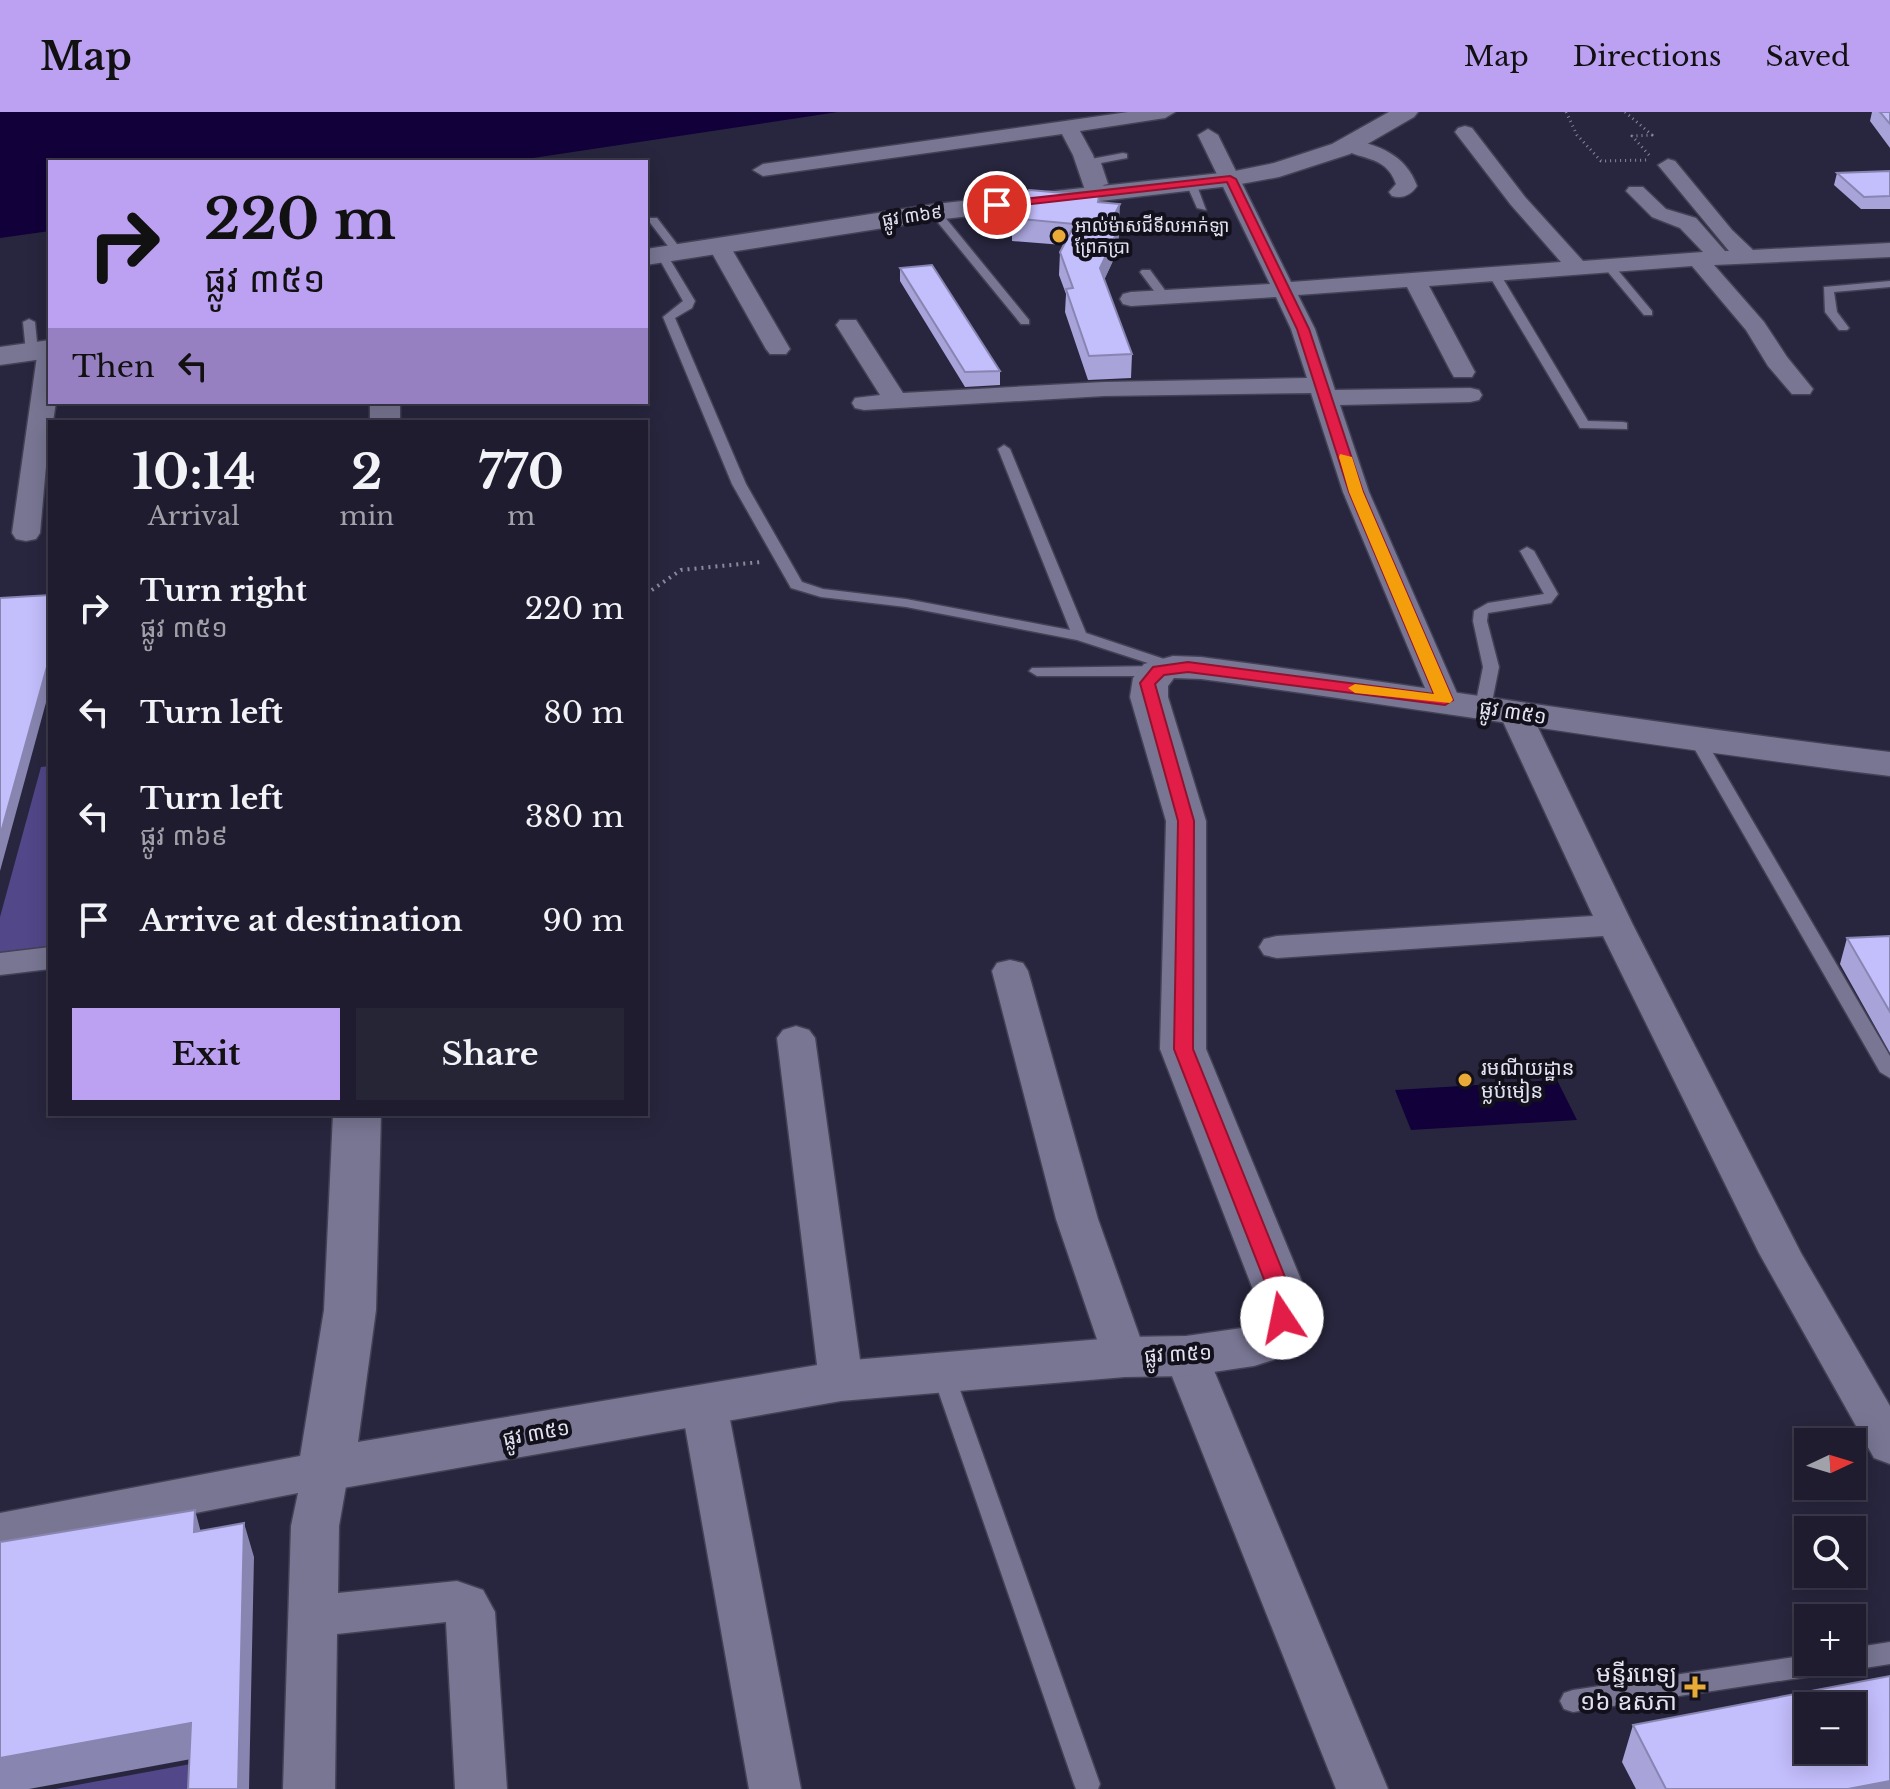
<!DOCTYPE html>
<meta charset="utf-8">
<style>
:root{--surface:#1e1c2e;--page:#262536;--text:#f1f3f6;--muted:#a1a1aa;--line:#3c3a4a;--accent:#bca0f2}
body{margin:0;font-family:"Libre Baskerville","Noto Sans Khmer",serif;background:var(--page);color:var(--text);height:100vh;display:flex;flex-direction:column;font-size:30px;white-space:nowrap}
*{box-sizing:border-box;margin:0}
p{font-size:26px;color:var(--muted)}
.icon{flex:none;width:44px;height:44px;fill:none;stroke:currentColor;stroke-width:2;stroke-linecap:round;stroke-linejoin:round}
.map{position:relative;flex:1;overflow:hidden}
.side{position:absolute;left:48px;top:308px;width:600px;height:696px;display:flex;flex-direction:column;background:var(--surface);border-radius:0px;box-shadow:0 4px 20px #0003,0 0 0 2px var(--line)}
.side>*{flex:none}
.hud{position:absolute;left:48px;top:48px;width:600px;height:244px;border-radius:0px;box-shadow:0 4px 20px #0003,0 0 0 2px var(--line);background:#bca0f2;color:#111;overflow:hidden}
.needle{width:52px;rotate:86deg}
.fabs{position:absolute;left:1794px;top:1316px;display:grid;gap:16px}
.fabs a{display:grid;place-items:center;width:72px;height:72px;border-radius:0px;background:var(--surface);box-shadow:0 4px 20px #0003,0 0 0 2px var(--line);font-size:40px}
.pin{position:absolute;display:grid;place-items:center;width:68px;height:68px;color:#fff;margin:-34px;border:4px solid #fff;border-radius:50%;box-shadow:0 2px 8px #0007}
.me{position:absolute;width:88px;margin:-44px;rotate:349deg;stroke-linejoin:round;filter:drop-shadow(0 0 6px #0008)}
.turn{display:flex;align-items:center;gap:28px;height:168px;padding:0 24px;font-size:36px}
.turn .icon{width:104px;height:104px;stroke-width:2.5}
.turn b{display:block;font-size:56px;line-height:68px}
.then{display:flex;align-items:center;height:76px;padding:0 24px;background:#0003;gap:16px;font-size:30px}
.eta{display:flex;justify-content:space-evenly;align-items:center;height:136px;text-align:center}
.eta b{font-size:48px;font-weight:700;line-height:56px}
.cta{display:flex;gap:16px;margin-top:auto;padding:16px 24px}
.cta a{flex:1;height:92px;border-radius:0px;background:var(--accent);color:#111;font-size:32px;font-weight:700;line-height:92px;text-align:center}
.cta a+a{background:var(--page);color:var(--text)}
ul{padding:0;list-style:none}
li{display:flex;align-items:center;gap:24px;height:104px;padding:0 24px}
li div{flex:1}
li b{display:block;font-size:30px}
li em{font-style:normal}
header{display:flex;align-items:center;gap:48px;box-sizing:border-box;height:112px;padding:0 40px;background:var(--accent);color:#111}
header strong{font-size:38px}
nav{display:flex;gap:44px;margin-inline-start:auto;font-size:28px}
.map>svg:first-child{display:block}
</style>
<header>
<strong>Map</strong>
<nav><a>Map</a><a>Directions</a><a>Saved</a></nav>
</header>
<div class="map">
<svg width="1890" height="1677" viewBox="0 0 1890 1677">
<rect width="100%" height="100%" fill="#28263e"/>
<path fill="#514789" d="M 50,654 L 50,837 L 0,843 L 0,805 L 41,655 Z
M 196,1651 L 195,1677 L 55,1677 Z"/>
<path fill="#12003a" d="M 0,0 L 838,0 L 506,50 L 50,50 L 50,119 L 0,126 Z
M 1557,968 L 1577,1008 L 1411,1018 L 1395,978 Z"/>
<g fill="none" stroke-linecap="round" stroke-linejoin="round">
<defs>
<path id="lane" d="M 1123,41 L 1127,42 L 1127,46 L 1101,51 L 1108,72 L 1099,74 L 1091,47 Z
M 1191,68 L 1196,71 L 1206,98 L 1197,96 L 1186,71 Z
M 931,98 L 939,98 L 1029,208 L 1029,212 L 1021,212 L 931,102 Z
M 649,106 L 657,106 L 683,140 L 682,142 L 674,142 L 648,108 Z
M 658,141 L 666,141 L 695,189 L 692,196 L 675,206 L 746,372 L 802,470 L 823,477 L 906,487 L 1070,518 L 998,337 L 1004,333 L 1010,337 L 1086,521 L 1179,552 L 1179,558 L 1165,557 L 1164,562 L 1159,564 L 1037,564 L 1029,559 L 1032,556 L 1157,554 L 1077,528 L 906,495 L 821,485 L 791,476 L 732,372 L 663,205 L 683,189 L 657,143 Z
M 1603,150 L 1611,150 L 1652,199 L 1652,203 L 1644,203 L 1603,154 Z
M 1142,158 L 1150,158 L 1170,185 L 1168,187 L 1160,187 L 1140,160 Z
M 1489,158 L 1499,160 L 1588,309 L 1623,310 L 1627,311 L 1627,317 L 1580,316 L 1487,160 Z
M 1890,169 L 1890,175 L 1834,180 L 1837,200 L 1849,216 L 1847,218 L 1839,218 L 1825,200 L 1824,175 Z
M 29,207 L 35,210 L 38,240 L 32,244 L 26,240 L 23,210 Z
M 1527,435 L 1534,439 L 1558,482 L 1551,491 L 1488,501 L 1487,509 L 1499,555 L 1491,595 L 1483,600 L 1478,598 L 1475,595 L 1483,555 L 1473,509 L 1474,499 L 1488,491 L 1544,482 L 1520,439 Z
M 1698,624 L 1706,629 L 1890,944 L 1890,966 L 1880,960 L 1690,629 Z
M 943,1253 L 951,1255 L 954,1261 L 1100,1672 L 1098,1677 L 1076,1677 L 1074,1672 L 932,1261 L 935,1255 Z
M 1890,1530 L 1890,1552 L 1852,1558 L 1843,1554 L 1832,1561 L 1573,1600 L 1564,1597 L 1560,1589 L 1564,1581 L 1573,1578 L 1808,1543 L 1808,1550 L 1852,1550 L 1852,1536 Z"/>
<path id="street" d="M 1128,0 L 1175,0 L 1165,6 L 1080,19 L 1093,43 L 1106,81 L 1096,87 L 1086,81 L 1073,43 L 1062,22 L 763,64 L 753,58 L 763,52 Z
M 1465,14 L 1472,16 L 1525,85 L 1583,149 L 1703,140 L 1680,116 L 1652,105 L 1626,79 L 1629,75 L 1643,75 L 1666,97 L 1696,106 L 1725,139 L 1729,139 L 1658,53 L 1668,47 L 1675,49 L 1732,118 L 1753,138 L 1890,131 L 1890,145 L 1714,153 L 1764,210 L 1787,245 L 1813,277 L 1810,282 L 1792,282 L 1768,254 L 1746,218 L 1692,154 L 1429,174 L 1475,260 L 1472,265 L 1454,265 L 1451,260 L 1407,175 L 1298,183 L 1315,217 L 1335,278 L 1470,276 L 1479,278 L 1482,283 L 1479,288 L 1470,290 L 1340,293 L 1369,380 L 1460,588 L 1456,595 L 1445,597 L 1434,595 L 1430,588 L 1343,380 L 1311,281 L 1104,284 L 864,298 L 855,296 L 852,291 L 855,286 L 880,283 L 836,213 L 840,208 L 856,208 L 903,281 L 1104,270 L 1307,266 L 1291,217 L 1276,185 L 1131,194 L 1123,192 L 1120,187 L 1123,182 L 1131,180 L 1270,172 L 1198,23 L 1208,17 L 1218,23 L 1291,170 L 1561,150 L 1511,93 L 1458,24 L 1455,20 L 1458,16 Z
M 1349,27 C 1379,33 1406,43 1417,74 C 1411,83 1403,87 1392,84 L 1389,80 L 1396,72 C 1385,40 1356,50 1339,33 Z
M 719,127 L 730,134 L 790,237 L 786,242 L 770,242 L 766,237 L 708,134 Z
M 50,230 L 50,290 L 56,290 L 53,310 L 50,310 L 40,421 L 36,427 L 26,429 L 16,427 L 12,421 L 38,237 L 42,232 Z
M 1515,592 L 1526,594 L 1531,601 L 1633,813 L 1801,1141 L 1890,1294 L 1890,1352 L 1874,1346 L 1759,1141 L 1603,824 L 1277,846 L 1264,843 L 1259,835 L 1264,827 L 1277,824 L 1593,804 L 1499,601 L 1504,594 Z
M 50,835 L 50,857 L 0,863 L 0,841 Z
M 1010,848 L 1023,851 L 1028,859 L 1098,1107 L 1147,1245 L 1141,1257 L 1125,1261 L 1109,1257 L 1103,1245 L 1056,1107 L 992,859 L 997,851 Z
M 796,914 L 809,918 L 815,926 L 863,1269 L 857,1281 L 841,1286 L 825,1281 L 819,1269 L 777,926 L 783,918 Z
M 1186,1228 L 1202,1232 L 1208,1244 L 1388,1677 L 1336,1677 L 1164,1244 L 1170,1232 Z
M 704,1275 L 720,1280 L 727,1292 L 801,1677 L 749,1677 L 681,1292 L 688,1280 Z
M 326,1339 L 342,1344 L 349,1357 L 339,1414 L 338,1481 L 457,1469 L 483,1478 L 495,1500 L 507,1677 L 455,1677 L 446,1510 L 337,1522 L 335,1677 L 283,1677 L 291,1414 L 298,1381 L 0,1439 L 0,1401 Z"/>
<path id="secondary" d="M 1389,0 L 1418,0 L 1414,5 L 1350,42 L 1279,65 L 1230,74 L 935,108 L 646,153 L 646,137 L 935,92 L 1230,60 L 1274,51 L 1332,32 Z
M 50,228 L 50,246 L 0,253 L 0,235 Z
M 370,290 L 400,290 L 400,310 L 370,310 Z
M 1173,544 L 1201,545 C 1431,575 1660,613 1890,640 L 1890,664 C 1660,636 1431,598 1201,567 L 1174,566 L 1168,574 L 1168,585 L 1206,709 L 1206,937 L 1304,1175 L 1309,1206 L 1295,1235 L 1273,1248 L 1254,1254 L 1186,1264 L 1125,1265 L 841,1289 L 326,1379 L 306,1373 L 298,1357 L 324,1198 L 333,1002 L 381,1002 L 376,1198 L 358,1330 L 841,1249 L 1125,1225 L 1186,1224 L 1242,1216 L 1254,1209 L 1252,1175 L 1160,937 L 1166,709 L 1130,585 L 1133,566 L 1144,552 Z"/>
</defs>
<use href="#lane" stroke="#434155" stroke-width="3"/>
<use href="#street" stroke="#434155" stroke-width="3"/>
<use href="#secondary" stroke="#434155" stroke-width="3"/>
<path stroke="#89889c" stroke-width="3" stroke-dasharray="1 4" stroke-linecap="butt" d="M 1566,0 L 1577,23 L 1601,49 L 1647,48
M 1625,0 L 1652,23 L 1632,24 L 1649,43"/>
<path stroke="#89889c" stroke-width="4" stroke-dasharray="2 5" stroke-linecap="butt" d="M 646,482 L 681,458 L 761,450"/>
<use href="#lane" fill="#787693" fill-rule="evenodd"/>
<use href="#street" fill="#787693" fill-rule="evenodd"/>
<use href="#secondary" fill="#787693" fill-rule="evenodd"/>
</g>
<path fill="#a8a3d9" d="M 1872,0 L 1890,0 L 1890,36 L 1870,9 Z
M 1890,59 L 1890,97 L 1861,97 L 1834,73 L 1837,61 Z
M 1099,90 L 1119,114 L 1118,116 L 1119,116 L 1118,138 L 1104,168 L 1132,242 L 1131,266 L 1088,268 L 1065,200 L 1066,182 L 1059,163 L 1060,140 L 1063,133 L 1012,129 L 1012,106 Z
M 900,156 L 1000,259 L 1000,273 L 965,275 L 900,169 Z
M 1890,824 L 1890,941 L 1840,852 L 1847,826 Z
M 1633,1613 L 1890,1677 L 1636,1677 L 1622,1650 Z"/>
<path fill="#8885b0" d="M 1120,92 L 1119,114 L 1107,137 L 1108,115 Z
M 1119,116 L 1118,138 L 1099,179 L 1100,156 Z
M 50,544 L 50,576 L 0,759 L 0,724 Z
M 195,1398 L 204,1432 L 194,1420 Z
M 244,1411 L 254,1445 L 249,1677 L 238,1677 Z
M 191,1611 L 202,1645 L 29,1677 L 0,1677 L 0,1646 Z
M 1890,1669 L 1890,1677 L 1848,1677 Z"/>
<path fill="#c3befc" stroke="#8885b0" stroke-width="2" fill-rule="evenodd" d="M 1880,0 L 1890,0 L 1890,12 Z
M 1890,59 L 1890,84 L 1864,85 L 1837,61 Z
M 1029,78 L 1099,84 L 1098,90 L 1120,92 L 1108,115 L 1119,116 L 1100,156 L 1132,242 L 1089,244 L 1066,177 L 1073,176 L 1060,140 L 1075,112 L 1012,106 Z
M 932,153 L 1000,259 L 965,260 L 900,156 Z
M 50,483 L 50,544 L 0,724 L 0,486 Z
M 1890,824 L 1890,900 L 1847,826 Z
M 195,1398 L 194,1420 L 244,1411 L 238,1677 L 188,1677 L 191,1611 L 0,1646 L 0,1430 Z
M 1890,1564 L 1890,1669 L 1848,1677 L 1666,1677 L 1633,1613 ZM 1808,1594 L 1852,1594 L 1852,1638 L 1808,1638 Z"/>
<path fill="#e11d48" stroke="#92132f" stroke-width="2" d="M 1230,64 L 1236,67 L 1309,217 L 1363,380 L 1453,588 L 1445,593 L 1188,560 L 1164,563 L 1155,572 L 1194,709 L 1193,937 L 1289,1175 L 1293,1206 L 1290,1211 L 1274,1211 L 1267,1175 L 1174,937 L 1178,709 L 1140,571 L 1153,555 L 1188,550 L 1434,582 L 1349,380 L 1297,217 L 1227,70 L 997,96 L 991,93 L 997,90 Z"/>
<path fill="#f59e0b" d="M 1340,342 L 1352,345 L 1363,380 L 1453,588 L 1450,591 L 1355,581 L 1348,576 L 1355,572 L 1434,582 L 1349,380 L 1339,345 Z"/>
<g fill="#eaaa38" stroke="#12111b" stroke-width="3">
<circle cx="1059" cy="124" r="8"/>
<circle cx="1465" cy="968" r="8"/>
<path d="M1691 1563h8v8h8v8h-8v8h-8v-8h-8v-8h8z"/>
</g>
<g text-anchor="middle" dominant-baseline="central" stroke-width="8" stroke-linejoin="round" paint-order="stroke">
<g font-size="18" fill="#e2e2f2" stroke="#12111b">
<text transform="translate(912 104) rotate(-8)">ផ្លូវ ៣៦៩</text>
</g>
<g font-size="18" fill="#e2e2f2" stroke="#12111b" text-anchor="start">
<text x="1075" y="114">អាល់ម៉ាសជីទីលអាក់ឡា<tspan x="1075" dy="21">ព្រែកប្រា</tspan></text>
</g>
<g font-size="20" fill="#e2e2f2" stroke="#12111b">
<text transform="translate(1513 600) rotate(9)">ផ្លូវ ៣៥១</text>
<text transform="translate(1178 1242) rotate(-3)">ផ្លូវ ៣៥១</text>
<text transform="translate(536 1321) rotate(-10)">ផ្លូវ ៣៥១</text>
</g>
<g font-size="20" fill="#e2e2f2" stroke="#12111b" text-anchor="start">
<text x="1481" y="956">រមណីយដ្ឋាន<tspan x="1481" dy="23">ម្លប់មៀន</tspan></text>
</g>
<g font-size="24" fill="#e2e2f2" stroke="#12111b" text-anchor="end">
<text x="1677" y="1561">មន្ទីរពេទ្យ<tspan x="1677" dy="28">១៦ ឧសភា</tspan></text>
</g>
</g>
</svg>
<div class="fabs">
<a><svg class="needle" viewBox="-14 -14 28 28"><path d="M0-13l5 13h-10z" fill="#e53935"/><path d="M0 13l5-13h-10z" fill="#a1a1aa"/></svg></a>
<a><svg class="icon" aria-label="search" viewBox="0 0 24 24"><circle cx="10" cy="10" r="6"/><path d="M15 15l6 6"/></svg></a>
<a>+</a>
<a>−</a>
</div>
<div class="pin" style="left:997px;top:93px;background:#d93025"><svg class="icon" aria-label="arrive" viewBox="0 0 24 24"><path d="M6 21V4h12l-3 4 3 4H6"/></svg></div>
<svg class="me" style="left:1282px;top:1206px" viewBox="-20 -20 40 40"><circle r="19" fill="#fff"/><path d="M0-13L10 11 0 6-10 11z" fill="#e11d48"/></svg>
<div class="hud">
<div class="turn"><svg class="icon" aria-label="right" viewBox="0 0 24 24"><path d="M7 20v-9h11M14 6l5 5-5 5"/></svg><div><b>220 m</b>ផ្លូវ ៣៥១</div></div>
<div class="then">Then<svg class="icon" aria-label="left" viewBox="0 0 24 24"><path d="M17 20v-9H6M10 6l-5 5 5 5"/></svg></div>
</div>
<section class="side">
<div class="eta">
<div><b>10:14</b><p>Arrival</p></div>
<div><b>2</b><p>min</p></div>
<div><b>770</b><p>m</p></div>
</div>
<ul>
<li><svg class="icon" aria-label="right" viewBox="0 0 24 24"><path d="M7 20v-9h11M14 6l5 5-5 5"/></svg><div><b>Turn right</b><p>ផ្លូវ ៣៥១</p></div><em>220 m</em></li>
<li><svg class="icon" aria-label="left" viewBox="0 0 24 24"><path d="M17 20v-9H6M10 6l-5 5 5 5"/></svg><div><b>Turn left</b></div><em>80 m</em></li>
<li><svg class="icon" aria-label="left" viewBox="0 0 24 24"><path d="M17 20v-9H6M10 6l-5 5 5 5"/></svg><div><b>Turn left</b><p>ផ្លូវ ៣៦៩</p></div><em>380 m</em></li>
<li><svg class="icon" aria-label="arrive" viewBox="0 0 24 24"><path d="M6 21V4h12l-3 4 3 4H6"/></svg><div><b>Arrive at destination</b></div><em>90 m</em></li>
</ul>
<div class="cta"><a>Exit</a><a>Share</a></div>
</section>
</div>
